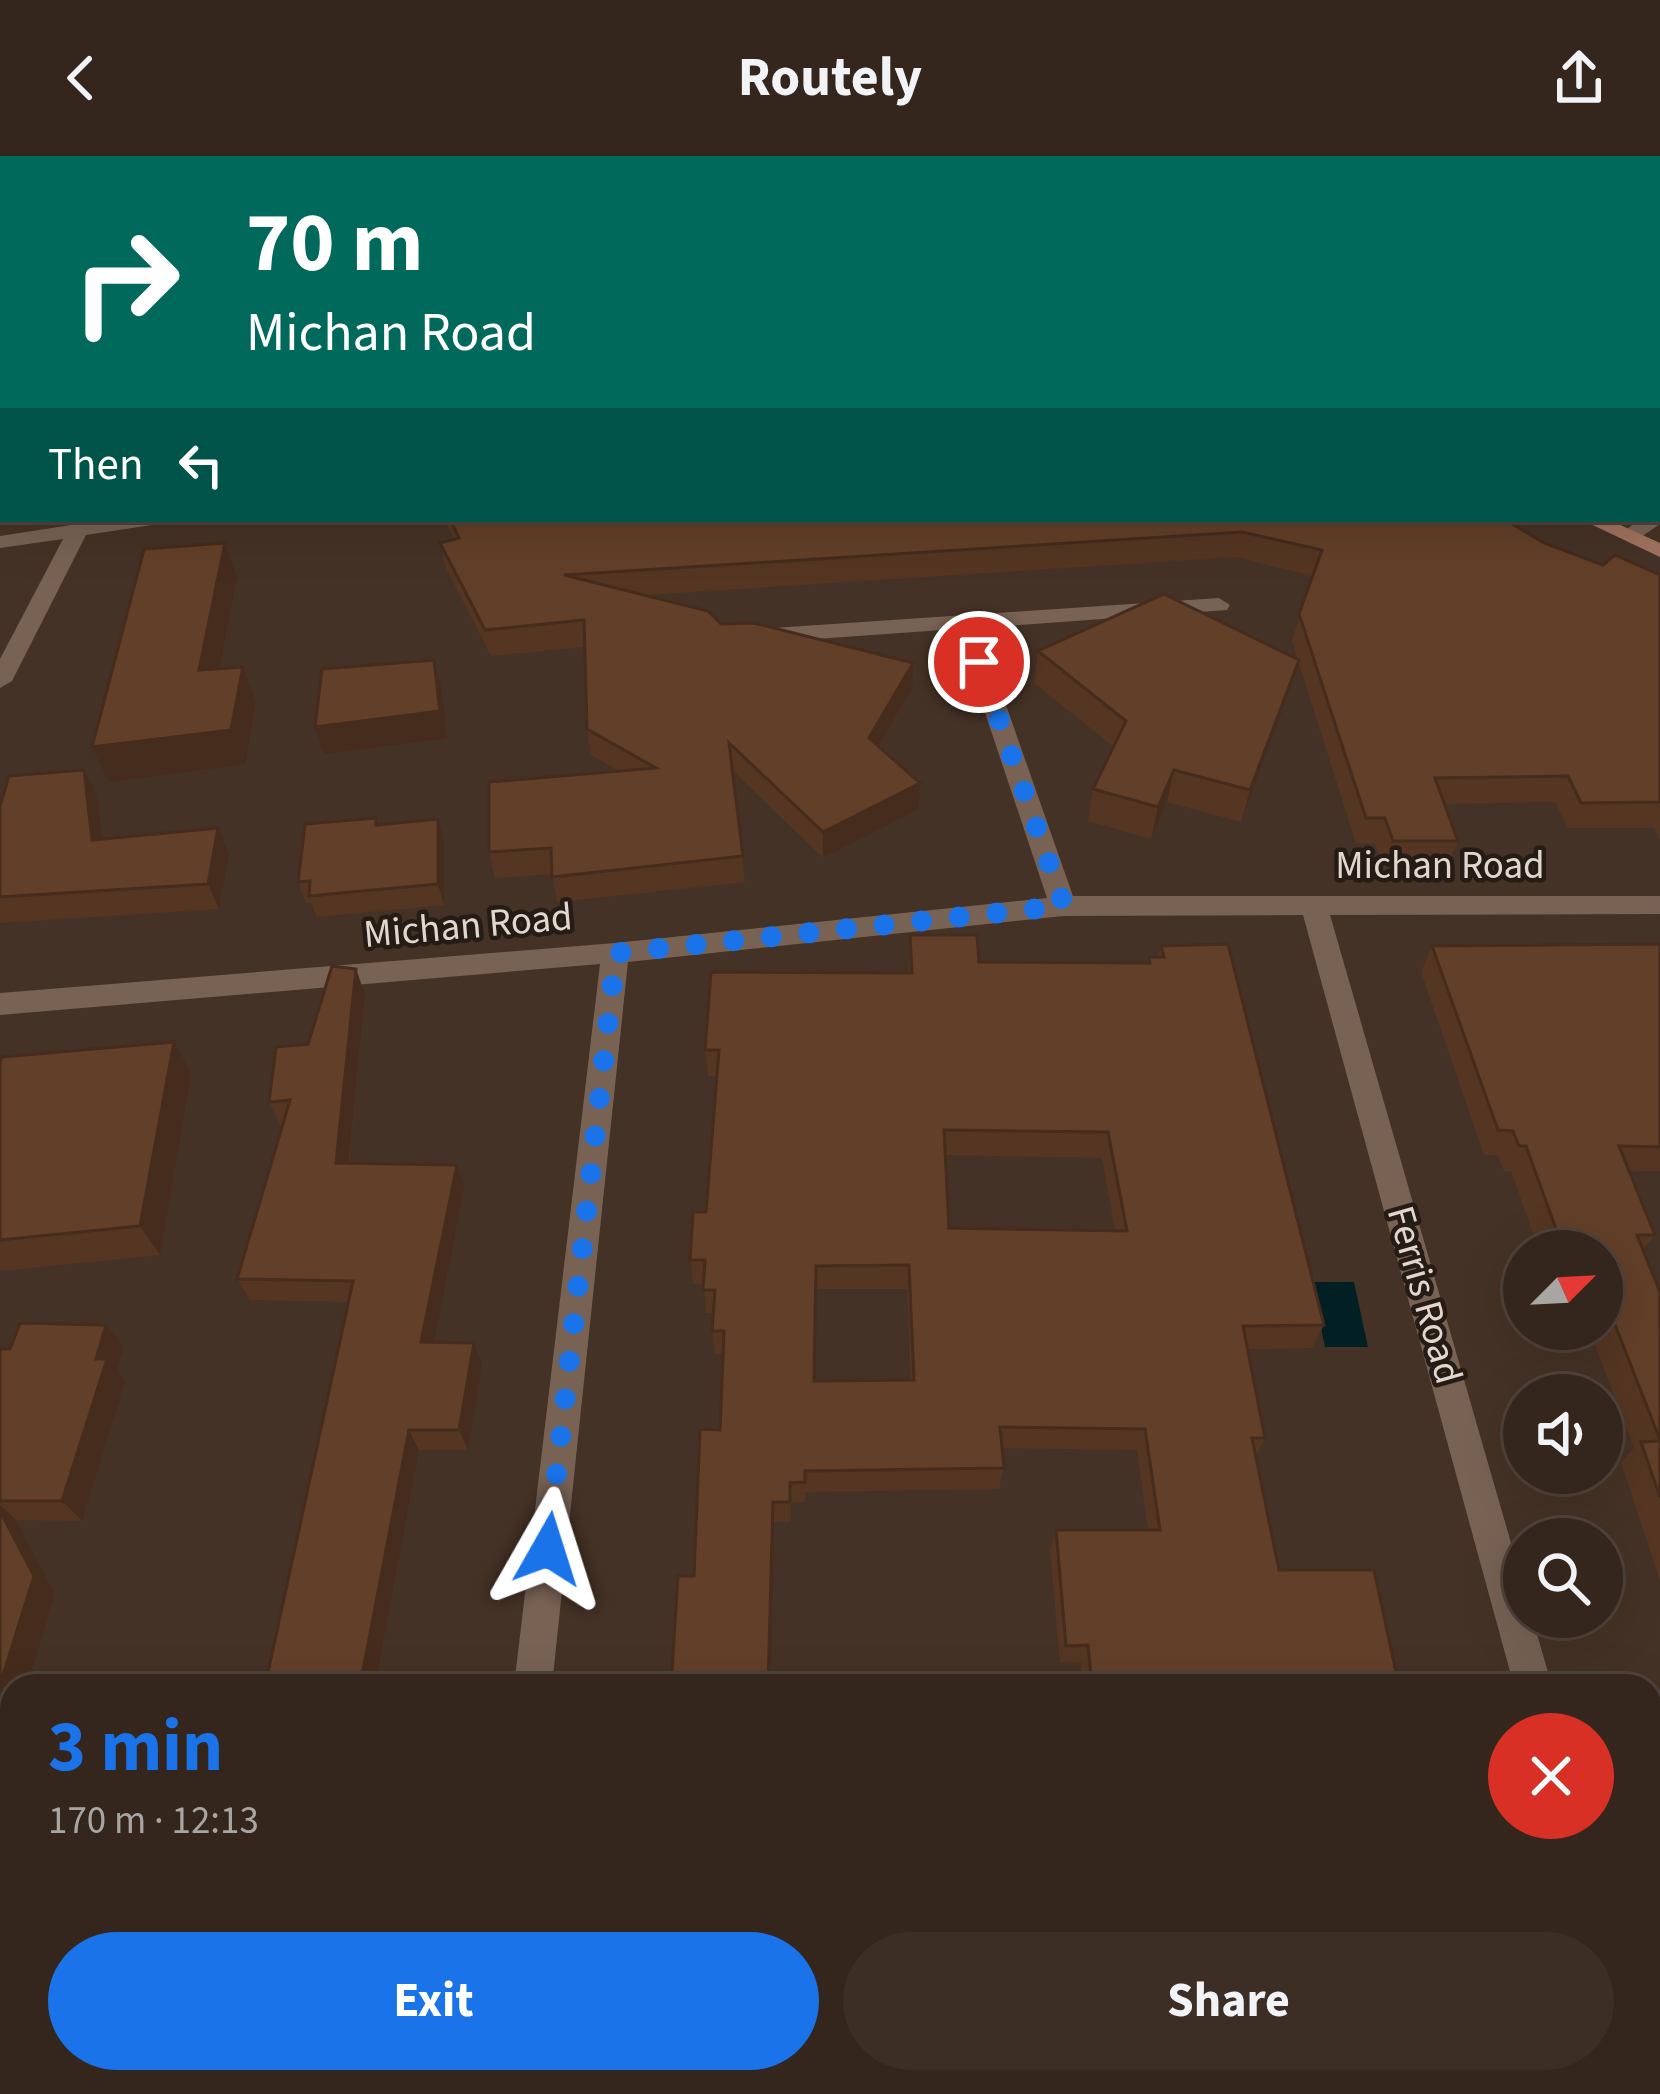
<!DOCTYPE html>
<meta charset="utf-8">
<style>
:root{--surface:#34261c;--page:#3c2e25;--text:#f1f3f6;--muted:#a9a5a3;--line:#4e433b;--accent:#1a73e8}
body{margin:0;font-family:"Source Sans 3",sans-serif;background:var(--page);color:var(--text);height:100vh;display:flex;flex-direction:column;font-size:45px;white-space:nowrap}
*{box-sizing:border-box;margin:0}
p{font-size:39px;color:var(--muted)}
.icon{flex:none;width:66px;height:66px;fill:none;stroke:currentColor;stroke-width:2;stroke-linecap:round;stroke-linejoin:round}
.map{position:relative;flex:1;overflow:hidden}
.side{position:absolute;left:0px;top:1518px;width:1662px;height:420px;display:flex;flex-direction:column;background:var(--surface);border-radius:36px 36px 0 0;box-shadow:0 12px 48px #0002,0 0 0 3px var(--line)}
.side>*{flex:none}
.hud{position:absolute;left:0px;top:0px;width:1662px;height:366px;box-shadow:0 12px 48px #0002,0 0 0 3px var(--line);background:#00695c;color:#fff;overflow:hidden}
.needle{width:78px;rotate:66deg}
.controls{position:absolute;left:1503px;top:1074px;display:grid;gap:24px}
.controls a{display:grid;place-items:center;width:120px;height:120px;border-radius:50%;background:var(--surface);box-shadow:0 12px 48px #0002,0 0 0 3px var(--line);font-size:60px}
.pin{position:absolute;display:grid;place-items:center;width:102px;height:102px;color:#fff;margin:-51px;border:6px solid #fff;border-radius:50%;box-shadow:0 3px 12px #0007}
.me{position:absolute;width:132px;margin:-66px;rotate:6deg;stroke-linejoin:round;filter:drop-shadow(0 0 9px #0008)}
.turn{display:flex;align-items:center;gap:42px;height:252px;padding:0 48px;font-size:54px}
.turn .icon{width:156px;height:156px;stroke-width:2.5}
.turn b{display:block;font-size:84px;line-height:102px}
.then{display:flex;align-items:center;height:114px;padding:0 48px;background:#0003;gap:24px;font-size:45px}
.round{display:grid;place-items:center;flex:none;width:126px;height:126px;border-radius:63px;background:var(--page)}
.overview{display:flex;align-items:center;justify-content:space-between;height:204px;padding:0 48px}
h1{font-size:72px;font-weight:700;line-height:90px;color:var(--accent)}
.button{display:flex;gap:24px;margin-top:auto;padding:24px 48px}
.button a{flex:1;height:138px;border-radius:72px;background:var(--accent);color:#fff;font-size:48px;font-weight:700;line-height:138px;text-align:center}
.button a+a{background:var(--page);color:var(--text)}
header{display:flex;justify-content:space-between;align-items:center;height:156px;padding:0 48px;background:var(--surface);font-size:54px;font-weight:700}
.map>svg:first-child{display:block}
</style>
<header><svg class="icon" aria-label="back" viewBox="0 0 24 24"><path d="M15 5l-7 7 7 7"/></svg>Routely<svg class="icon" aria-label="share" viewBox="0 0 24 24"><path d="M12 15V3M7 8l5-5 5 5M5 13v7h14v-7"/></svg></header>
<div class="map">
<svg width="1660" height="1938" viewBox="0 0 1660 1938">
<rect width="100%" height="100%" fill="#453226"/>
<path fill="#022024" d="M 1311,1126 L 1354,1126 L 1368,1191 L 1325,1191 Z"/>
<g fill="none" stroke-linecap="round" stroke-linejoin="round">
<path fill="#776254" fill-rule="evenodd" d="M 1660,358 L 1660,368 L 1635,385 L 1617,381 L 1640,363 L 1659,363 Z
M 110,363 L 162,363 L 152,369 L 86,379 L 12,525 L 0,532 L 0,503 L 63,383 L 0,392 L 0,380 Z
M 1219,442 L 1230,449 L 1227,454 L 979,472 L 1073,740 L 1660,740 L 1660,758 L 1330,759 L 1524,1432 L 1524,1461 L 1532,1461 L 1552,1530 L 1514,1530 L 1303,759 L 1063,760 L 628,806 L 552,1530 L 514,1530 L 600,808 L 0,859 L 0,837 L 615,787 L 1047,742 L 957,473 L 758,487 L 747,480 L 758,473 Z
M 1650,1907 L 1660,1916 L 1660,1938 L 1624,1938 L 1620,1926 L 1650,1926 Z
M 466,1926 L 510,1926 L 509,1938 L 465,1938 Z"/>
<path fill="#9f725e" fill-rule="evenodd" d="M 1071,0 L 1087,0 L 1089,3 L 1073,3 Z
M 1116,0 L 1133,0 L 1135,3 L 1118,3 Z
M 1660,353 L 1660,365 L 1652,363 L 1659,363 Z
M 1580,363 L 1607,363 L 1660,387 L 1660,401 Z"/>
</g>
<path fill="#543622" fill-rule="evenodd" d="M 0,0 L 823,0 L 780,3 L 3,3 L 3,28 L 0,25 Z
M 1549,0 L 1660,0 L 1660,259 L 1659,3 L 1550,3 Z
M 445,363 L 1504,363 L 1544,387 L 1603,409 L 1660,419 L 1660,684 L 1654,672 L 1568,672 L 1555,646 L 1444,648 L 1458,685 L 1447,710 L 1383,711 L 1375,687 L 1356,687 L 1298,505 L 1289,535 L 1241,666 L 1167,646 L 1151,683 L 1088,665 L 1093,633 L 1114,591 L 1034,527 L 1038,495 L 1298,504 L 1292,484 L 1313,420 L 1236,401 L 646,439 L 721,468 L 912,532 L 878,591 L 920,627 L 919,653 L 823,702 L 732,614 L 745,726 L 557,746 L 552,718 L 495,722 L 489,696 L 619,615 L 591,599 L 587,573 L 584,491 L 491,500 L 446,412 L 440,387 L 454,384 Z
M 97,640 L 102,683 L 218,672 L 229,698 L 219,753 L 0,767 L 0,650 Z
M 379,669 L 444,684 L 444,749 L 317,761 L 311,747 L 306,747 L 298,726 Z
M 910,779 L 979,806 L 1147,807 L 1149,801 L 1158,801 L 1161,790 L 1324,1169 L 1312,1192 L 1248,1193 L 1265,1282 L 1256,1300 L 1279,1414 L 1399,1530 L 1083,1530 L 1081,1506 L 1060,1507 L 1050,1393 L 1056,1374 L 1148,1374 L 1137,1294 L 1002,1292 L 1004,1312 L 999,1333 L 805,1336 L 805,1346 L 791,1347 L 791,1366 L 774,1366 L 694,1420 L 720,1274 L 723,1198 L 715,1198 L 712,1175 L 713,1157 L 706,1157 L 704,1128 L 693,1128 L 690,1104 L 706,1056 L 717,920 L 708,920 L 705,894 L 909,817 ZM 945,999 L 1102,1002 L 1115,1075 L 949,1072 ZM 816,1133 L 907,1133 L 911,1224 L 815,1225 Z
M 1660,788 L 1660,1015 L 1629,1015 L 1655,1079 L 1643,1094 L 1660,1136 L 1660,1425 L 1621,1306 L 1634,1292 L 1589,1173 L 1602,1173 L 1602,1095 L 1539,1095 L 1511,1015 L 1504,1015 L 1498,999 L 1484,999 L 1421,816 L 1432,790 Z
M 365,838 L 349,1007 L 464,1032 L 434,1186 L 482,1208 L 468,1294 L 419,1294 L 375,1530 L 265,1530 L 349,1146 L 250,1144 L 237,1123 L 283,969 L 280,969 L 269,946 L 308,888 Z
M 0,907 L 191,917 L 160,1099 L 0,1115 Z
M 124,1191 L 117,1214 L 125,1225 L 82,1365 L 16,1364 L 55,1438 L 27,1530 L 12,1530 L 12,1581 L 0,1621 L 0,1193 Z"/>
<path fill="#452c1c" d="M 3,302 L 3,329 L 0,330 L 0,303 Z
M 225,387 L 237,422 L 212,549 L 199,514 Z
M 434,504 L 441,531 L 447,582 L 324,598 L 315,571 Z
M 1299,504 L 1289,535 L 1241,666 L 1250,634 Z
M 913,507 L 912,532 L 868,608 L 869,582 Z
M 243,511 L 256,546 L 245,608 L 109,626 L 92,591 Z
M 84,614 L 97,640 L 105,710 L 92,684 Z
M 1174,614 L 1167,646 L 1151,683 L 1158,651 Z
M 920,627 L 919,653 L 823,702 L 823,676 Z
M 438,663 L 444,684 L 444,749 L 438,728 Z
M 218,672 L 229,698 L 219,753 L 208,728 Z
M 356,813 L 365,838 L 346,1030 L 336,1007 Z
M 174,886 L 191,917 L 160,1099 L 140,1070 Z
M 457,1009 L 464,1032 L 430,1207 L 421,1186 Z
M 106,1169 L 124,1191 L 117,1214 L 125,1225 L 82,1365 L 62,1345 L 96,1203 Z
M 474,1187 L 482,1208 L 468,1294 L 459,1274 Z
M 409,1274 L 419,1294 L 375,1530 L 360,1530 Z
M 773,1346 L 774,1366 L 770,1530 L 768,1530 Z
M 0,1349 L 16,1364 L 55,1438 L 27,1530 L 12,1530 L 12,1581 L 0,1621 Z"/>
<path fill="#623f28" stroke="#452c1c" stroke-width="3" fill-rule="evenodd" d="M 0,0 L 750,0 L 753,3 L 534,3 L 533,1 L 521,3 L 3,3 L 3,8 L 0,7 Z
M 879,0 L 1009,0 L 1011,3 L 881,3 Z
M 1205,0 L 1367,0 L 1370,3 L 1208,3 Z
M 1562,0 L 1660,0 L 1660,237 L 1659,3 L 1563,3 Z
M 0,125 L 3,125 L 3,302 L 0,303 Z
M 450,363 L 1504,363 L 1544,387 L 1603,409 L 1615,399 L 1660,419 L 1660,646 L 1581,647 L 1568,620 L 1435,622 L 1458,685 L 1393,685 L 1385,662 L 1366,662 L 1299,458 L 1322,394 L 1242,376 L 564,419 L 708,455 L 721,468 L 754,467 L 913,507 L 869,582 L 920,627 L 823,676 L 729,587 L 743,700 L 552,721 L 551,692 L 489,696 L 489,626 L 656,612 L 587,573 L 584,464 L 485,474 L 440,387 L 459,382 Z
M 225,387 L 199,514 L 243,511 L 231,574 L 92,591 L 144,393 Z
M 1164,438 L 1299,504 L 1250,634 L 1174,614 L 1158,651 L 1093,633 L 1126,565 L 1038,495 Z
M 434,504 L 440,555 L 315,571 L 322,513 Z
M 84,614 L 92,684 L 218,672 L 208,728 L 0,741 L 0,650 L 9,620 Z
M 376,662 L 376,669 L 438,663 L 438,728 L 309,740 L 310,725 L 298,726 L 305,668 Z
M 910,779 L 977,779 L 979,806 L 1150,807 L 1149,801 L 1164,801 L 1161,790 L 1228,788 L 1324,1169 L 1243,1170 L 1265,1282 L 1252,1282 L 1279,1414 L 1374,1414 L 1399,1530 L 1092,1530 L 1088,1489 L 1066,1490 L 1056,1374 L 1160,1374 L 1145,1273 L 1000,1271 L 1004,1312 L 805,1315 L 805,1326 L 790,1327 L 790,1346 L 773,1346 L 768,1530 L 671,1530 L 678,1420 L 694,1420 L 700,1273 L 720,1274 L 724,1175 L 712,1175 L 715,1134 L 703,1134 L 705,1104 L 690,1104 L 693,1056 L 706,1056 L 719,894 L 705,894 L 711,816 L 912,817 ZM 944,974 L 1108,976 L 1127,1075 L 949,1072 ZM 909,1109 L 914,1224 L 814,1225 L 816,1110 Z
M 1660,788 L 1660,991 L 1619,990 L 1655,1079 L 1637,1079 L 1660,1136 L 1660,1284 L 1607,1148 L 1602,1148 L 1602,1095 L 1564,1095 L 1526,990 L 1519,990 L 1513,975 L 1498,974 L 1432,790 Z
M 332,810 L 356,813 L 336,1007 L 457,1009 L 421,1186 L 474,1187 L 459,1274 L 409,1274 L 360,1530 L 265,1530 L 353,1125 L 237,1123 L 290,944 L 269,946 L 276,891 L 308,888 Z
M 174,886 L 140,1070 L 0,1084 L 0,907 L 2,901 Z
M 20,1167 L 106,1169 L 96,1203 L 107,1203 L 62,1345 L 0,1345 L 0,1193 L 10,1193 Z
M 1660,1285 L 1660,1341 L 1641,1286 Z
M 0,1355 L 34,1420 L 0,1529 Z"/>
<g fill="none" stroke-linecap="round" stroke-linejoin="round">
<path stroke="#1a73e8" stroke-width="21" stroke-dasharray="0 37.8" d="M 548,1393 L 616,797 L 1064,750 L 979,506"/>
</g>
<g text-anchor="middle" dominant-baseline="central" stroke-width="9" stroke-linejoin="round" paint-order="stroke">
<g font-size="39" fill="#e3d6ce" stroke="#251c16">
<text x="1440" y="710">Michan Road</text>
<text transform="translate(468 770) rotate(-5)">Michan Road</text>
<text transform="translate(1424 1139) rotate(74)">Ferris Road</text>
</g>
</g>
</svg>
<div class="controls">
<a><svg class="needle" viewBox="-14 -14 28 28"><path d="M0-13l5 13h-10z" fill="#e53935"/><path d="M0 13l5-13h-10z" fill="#a9a5a3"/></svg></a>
<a><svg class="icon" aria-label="sound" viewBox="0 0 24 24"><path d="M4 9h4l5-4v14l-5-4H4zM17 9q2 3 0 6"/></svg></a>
<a><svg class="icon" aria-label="search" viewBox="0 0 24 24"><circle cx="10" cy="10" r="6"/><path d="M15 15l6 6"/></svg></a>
</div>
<div class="pin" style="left:979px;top:506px;background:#d93025"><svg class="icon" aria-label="arrive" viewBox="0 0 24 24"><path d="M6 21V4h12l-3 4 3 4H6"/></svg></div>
<svg class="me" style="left:548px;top:1393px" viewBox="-20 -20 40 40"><path d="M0-17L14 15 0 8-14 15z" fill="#1a73e8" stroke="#fff" stroke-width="4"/></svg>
<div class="hud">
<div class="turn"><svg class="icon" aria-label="right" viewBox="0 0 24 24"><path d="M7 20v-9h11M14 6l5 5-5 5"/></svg><div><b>70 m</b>Michan Road</div></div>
<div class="then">Then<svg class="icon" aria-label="left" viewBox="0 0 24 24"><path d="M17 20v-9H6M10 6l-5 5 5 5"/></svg></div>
</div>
<section class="side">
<div class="overview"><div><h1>3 min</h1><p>170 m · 12:13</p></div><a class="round" style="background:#d93025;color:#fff"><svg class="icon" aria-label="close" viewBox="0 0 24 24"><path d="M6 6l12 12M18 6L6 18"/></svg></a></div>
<div class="button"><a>Exit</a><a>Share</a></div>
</section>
</div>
